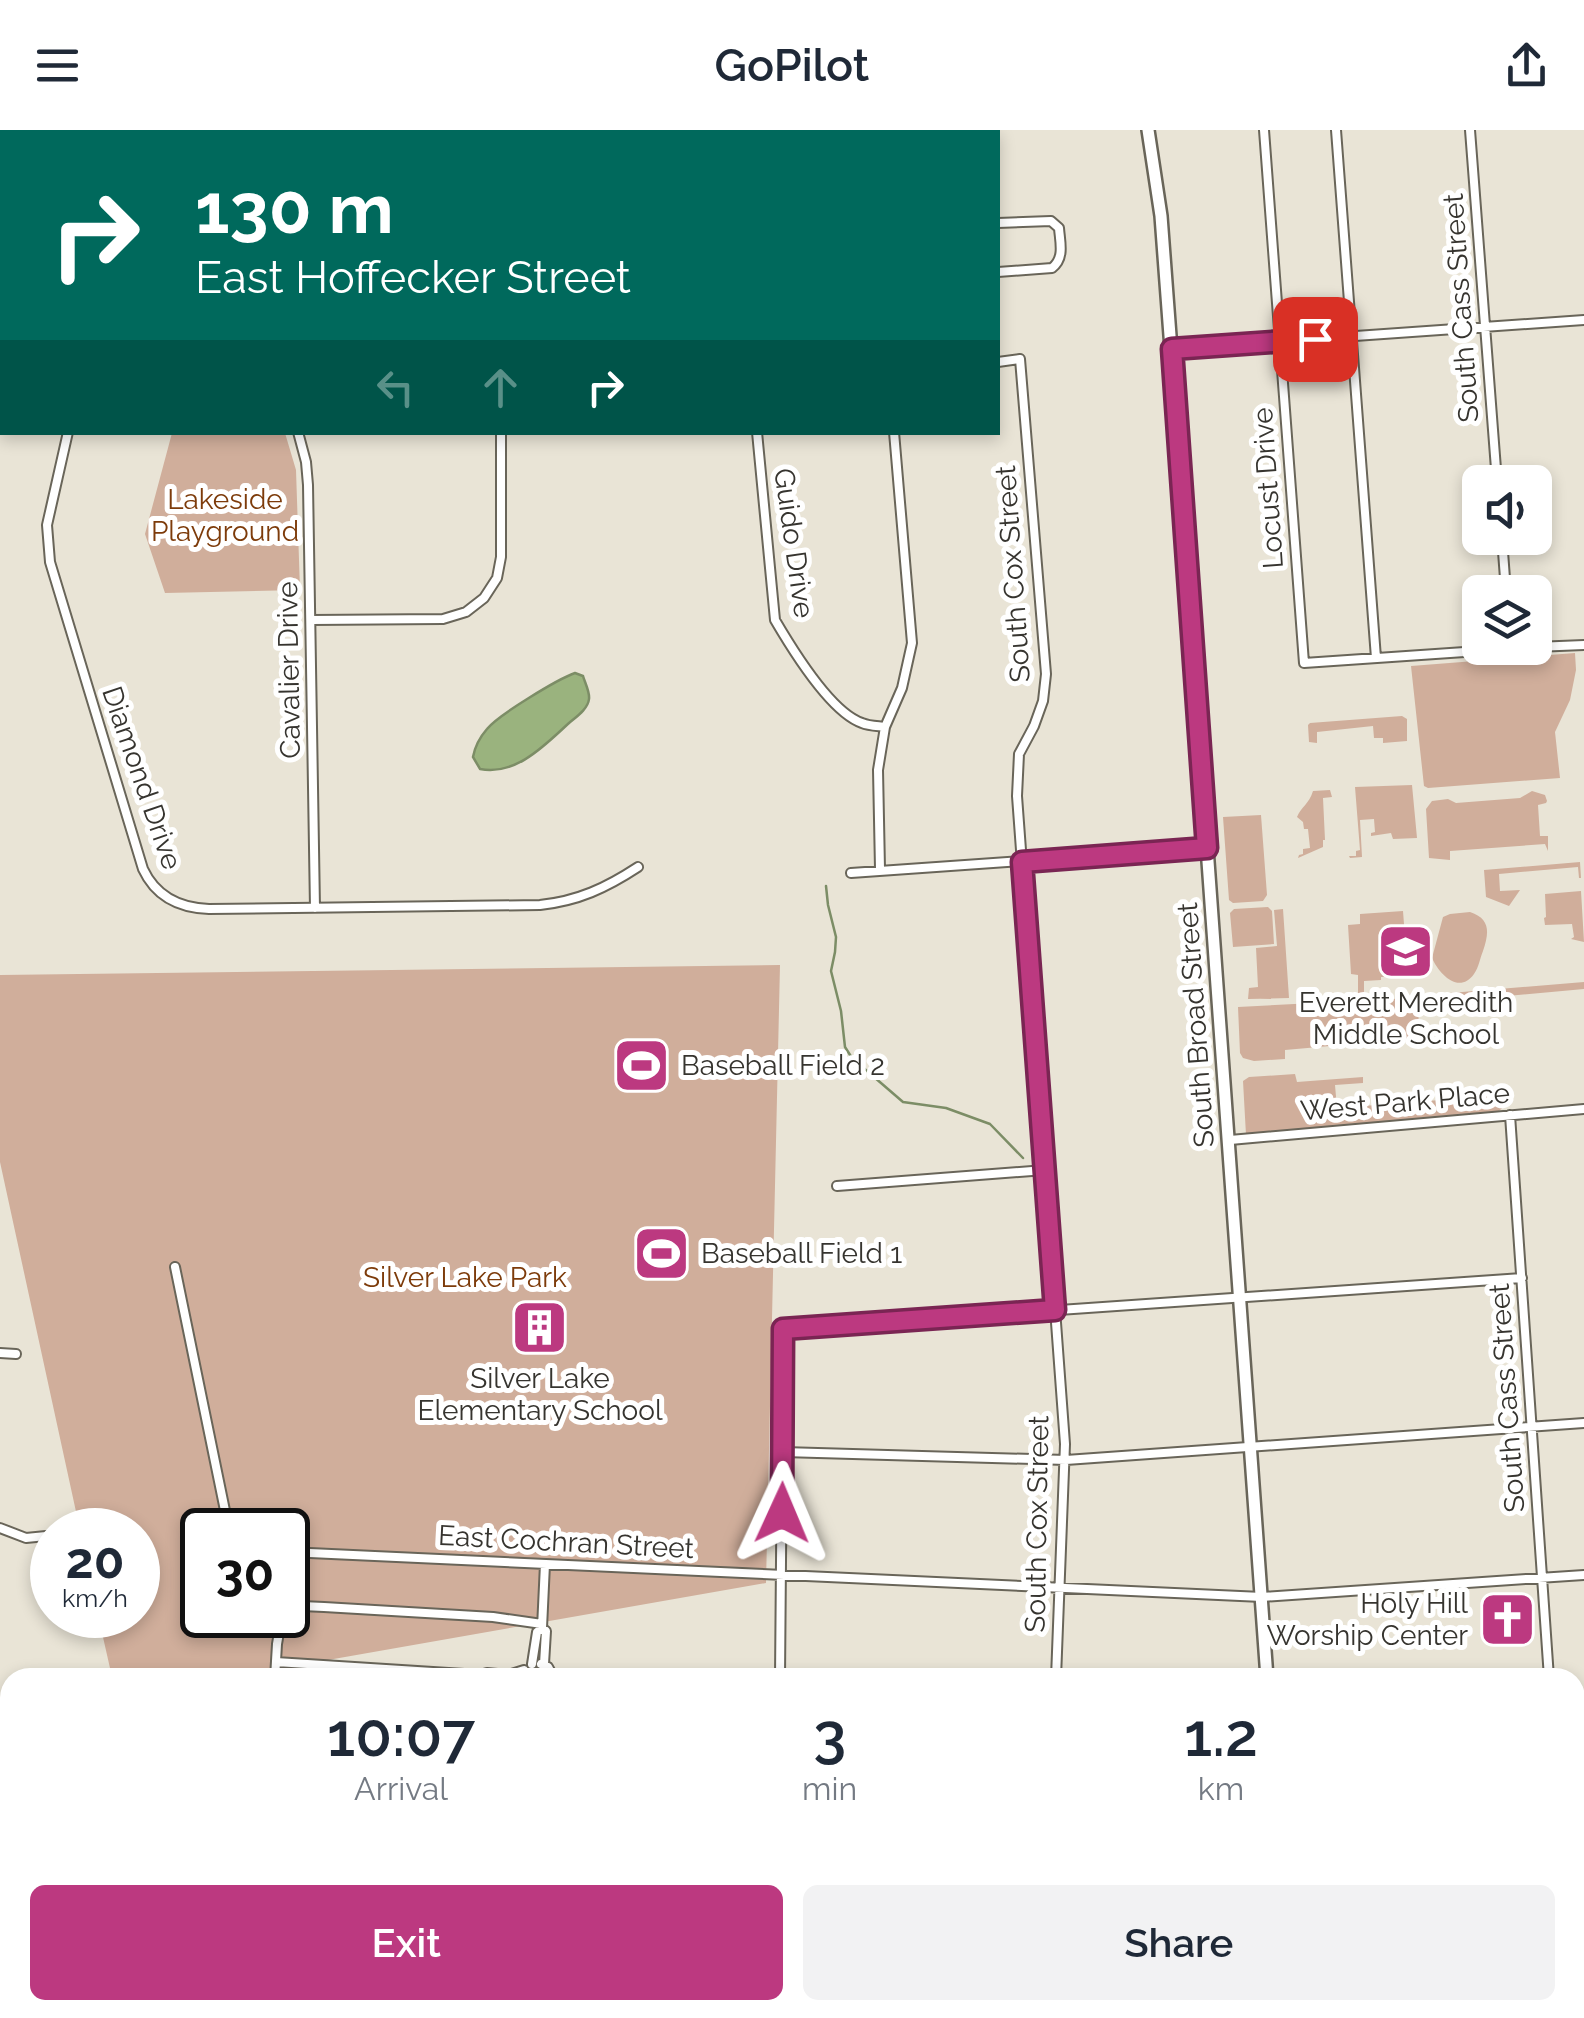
<!DOCTYPE html>
<style>
:root{--surface:#fff;--page:#f2f2f3;--text:#1f2937;--muted:#747a83;--accent:#bc3980}
body{margin:0;font-family:Raleway,sans-serif;background:var(--page);color:var(--text);height:100vh;display:flex;flex-direction:column;font-size:38px;white-space:nowrap}
*{box-sizing:border-box;margin:0}
p{font-size:32px;color:var(--muted)}
.icon{flex:none;width:55px;height:55px;fill:none;stroke:currentColor;stroke-width:2;stroke-linecap:round;stroke-linejoin:round}
.map{position:relative;flex:1;overflow:hidden}
.side{position:absolute;left:0px;top:1538px;width:1585px;height:352px;display:flex;flex-direction:column;background:var(--surface);border-radius:30px 30px 0 0;box-shadow:0 5px 15px #0003}
.side>*{flex:none}
.hud{position:absolute;left:0px;top:0px;width:1000px;height:305px;box-shadow:0 5px 15px #0003;background:#00695c;color:#fff;overflow:hidden}
.fabs{position:absolute;left:1462px;top:335px;display:grid;gap:20px}
.fabs a{display:grid;place-items:center;width:90px;height:90px;border-radius:15px;background:var(--surface);box-shadow:0 5px 15px #0003;font-size:50px}
.speed{position:absolute;left:30px;top:1378px;display:flex;gap:20px;font-size:50px;font-weight:700;text-align:center}
.speed>*{display:grid;place-content:center;width:130px;height:130px;border-radius:50%;background:var(--surface);box-shadow:0 5px 15px #0003;line-height:1}
.speed small{font-size:25px;font-weight:400}
.speed .limit{border:5px solid #111;border-radius:15px;background:#fff;color:#111}
.pin{position:absolute;display:grid;place-items:center;width:85px;height:85px;color:#fff;margin:-42px;border-radius:20px;box-shadow:0 5px 15px #0006}
.me{position:absolute;width:110px;margin:-55px;rotate:1deg;stroke-linejoin:round;filter:drop-shadow(0 0 8px #0008)}
.turn{display:flex;align-items:center;gap:35px;height:210px;padding:0 30px;font-size:45px}
.turn .icon{width:130px;height:130px;stroke-width:2.5}
.turn b{display:block;font-size:70px;line-height:85px}
.lanes{display:flex;align-items:center;height:95px;padding:0 30px;background:#0003;justify-content:center;gap:50px;direction:ltr}
.lanes .off{opacity:.35}
.eta{display:flex;justify-content:space-evenly;align-items:center;height:170px;text-align:center}
.eta b{font-size:60px;font-weight:600;line-height:70px}
.cta{display:flex;gap:20px;margin-top:auto;padding:20px 30px}
.cta a{flex:1;height:115px;border-radius:15px;background:var(--accent);color:#fff;font-size:40px;font-weight:600;line-height:115px;text-align:center}
.cta a+a{background:var(--page);color:var(--text)}
header{display:flex;justify-content:space-between;align-items:center;height:130px;padding:0 30px;background:var(--surface);font-size:45px;font-weight:600}
.map>svg:first-child{display:block}
</style>
<header><svg class="icon" aria-label="menu" viewBox="0 0 24 24"><path d="M4 6h16M4 12h16M4 18h16"/></svg>GoPilot<svg class="icon" aria-label="share" viewBox="0 0 24 24"><path d="M12 15V3M7 8l5-5 5 5M5 13v7h14v-7"/></svg></header>
<div class="map">
<svg width="1584" height="1888" viewBox="0 0 1584 1888">
<rect width="100%" height="100%" fill="#e9e4d6"/>
<path fill="#d0ae9b" fill-rule="evenodd" d="M 172,303 L 285,303 L 296,340 L 300,460 L 165,463 L 145,404 Z
M 1575,523 L 1576,540 L 1570,570 L 1555,602 L 1560,648 L 1428,658 L 1424,656 L 1411,536 Z
M 1402,586 L 1407,589 L 1407,611 L 1383,613 L 1383,608 L 1374,608 L 1373,596 L 1317,602 L 1317,613 L 1309,612 L 1308,595 L 1310,593 Z
M 1412,655 L 1417,708 L 1393,709 L 1391,703 L 1371,706 L 1371,703 L 1375,702 L 1374,689 L 1360,690 L 1362,727 L 1350,728 L 1349,726 L 1356,726 L 1356,721 L 1360,720 L 1355,657 Z
M 1330,660 L 1332,667 L 1323,668 L 1325,710 L 1323,710 L 1323,717 L 1298,728 L 1299,725 L 1303,724 L 1303,719 L 1310,718 L 1308,699 L 1304,699 L 1303,692 L 1297,687 C 1301,677 1309,674 1313,661 Z
M 1532,661 L 1545,665 L 1547,671 L 1546,673 L 1538,675 L 1540,706 L 1548,706 L 1548,721 L 1545,714 L 1450,721 L 1450,730 L 1429,728 L 1426,679 L 1432,671 L 1448,669 L 1456,673 L 1520,668 Z
M 1261,685 L 1267,765 L 1263,771 L 1233,773 L 1229,770 L 1223,687 Z
M 1580,732 L 1581,748 L 1579,748 L 1578,737 L 1499,744 L 1500,761 L 1520,760 L 1509,776 L 1486,767 L 1484,740 Z
M 1581,761 L 1584,812 L 1571,809 L 1574,807 L 1572,794 L 1545,795 L 1544,788 L 1546,787 L 1545,764 Z
M 1268,777 L 1272,781 L 1274,814 L 1233,817 L 1230,783 L 1234,779 Z
M 1283,779 L 1289,868 L 1248,869 L 1249,858 L 1258,857 L 1256,818 L 1277,816 L 1274,780 Z
M 1403,781 L 1408,846 L 1381,847 L 1381,850 L 1364,851 L 1364,865 L 1358,865 L 1358,845 L 1351,844 L 1348,795 L 1360,794 L 1360,784 Z
M 1470,782 C 1491,789 1489,803 1483,821 C 1480,828 1479,837 1474,844 C 1459,865 1439,844 1432,828 L 1443,787 L 1450,784 Z
M 780,835 L 766,1453 L 231,1547 L 112,1547 L 98,1485 L 138,1485 L 138,1400 L 80,1400 L 0,1032 L 0,845 ZM 202,1400 L 288,1400 L 288,1485 L 202,1485 Z
M 1584,852 L 1584,859 L 1507,866 L 1486,873 L 1435,877 L 1428,875 L 1427,880 L 1418,881 L 1420,908 L 1285,920 L 1285,929 L 1254,931 L 1243,928 L 1240,923 L 1238,877 L 1411,868 L 1450,863 Z
M 1295,944 L 1297,952 L 1363,947 L 1363,953 L 1335,955 L 1337,978 L 1492,966 L 1501,969 L 1503,977 L 1497,983 L 1246,1005 L 1243,951 L 1249,947 Z"/>
<path fill="#9ab37e" stroke="#7c8d66" stroke-width="2.5" d="M 575,543 L 583,546 C 585,553 590,562 589,569 C 588,579 576,587 569,593 C 545,615 516,646 480,639 L 473,627 C 475,616 480,607 487,599 C 498,585 558,549 575,543 Z"/>
<g fill="none" stroke-linecap="round" stroke-linejoin="round">
<path stroke="#7c8d66" stroke-width="2.5" d="M 826,756 L 828,775 L 836,807 L 835,822 L 831,841 L 841,881 L 845,917 L 852,928 L 903,972 L 946,978 L 990,994 L 1023,1028"/>
<defs>
<path id="minor" d="M 308,0 L 313,2
M 828,0 L 828,2
M 953,0 L 953,2
M 1264,0 L 1304,533 L 1523,518
M 1336,0 L 1376,528
M 1470,0 L 1497,352
M 526,2 L 528,0
M 998,93 L 1051,91 L 1059,98 C 1060,112 1065,128 1052,138 L 998,142
M 1171,219 L 1584,190
M 998,232 L 1020,229 L 1046,544 L 1043,571 L 1034,596 L 1019,624 L 1017,666 L 1065,1314 L 1056,1548
M 0,234 L 2,236
M 68,302 L 47,395 L 50,432 L 143,739 C 156,767 180,778 209,779 L 540,775 C 578,771 606,758 638,737
M 298,302 L 306,332 L 308,355 L 315,778
M 757,302 L 775,490 C 792,519 830,582 862,593 C 869,596 878,596 885,597
M 1502,408 L 1506,462
M 311,490 L 443,489 L 466,482 L 484,468 L 497,448 L 501,427 L 501,302
M 1535,517 L 1584,515
M 880,739 L 878,640 L 885,597 L 902,558 L 912,513 L 894,302
M 851,743 L 1207,718
M 1510,985 L 1549,1548
M 1230,1010 L 1584,979
M 837,1056 L 1045,1040
M 175,1137 L 229,1400
M 0,1223 L 16,1224
M 783,1322 L 1066,1330 L 1584,1293
M 0,1398 L 26,1408 L 46,1406
M 288,1422 L 1262,1467 L 1584,1445
M 288,1481 L 302,1476 L 324,1477 L 493,1487 L 542,1494
M 542,1498 L 545,1434
M 276,1532 L 480,1545
M 532,1534 L 537,1502 L 542,1498 L 546,1501 L 544,1534
M 541,1534 L 548,1537 L 554,1548
M 275,1548 L 277,1514 L 282,1485
M 483,1548 L 480,1545 L 487,1543 L 508,1545 L 524,1540
M 780,1548 L 783,1199 L 1522,1148
M 1575,1599 L 1584,1598
M 1575,1726 L 1584,1726
M 143,1880 L 144,1888
M 783,1880 L 783,1888
M 1554,1880 L 1555,1888
M 1039,1888 L 1040,1880"/>
<path id="primary" d="M 1148,0 L 1161,86 L 1171,219 L 1267,1548
M 0,1720 L 10,1721
M 1575,1806 L 1584,1806
M 1293,1880 L 1293,1888"/>
</defs>
<use href="#minor" stroke="#696559" stroke-width="12"/>
<use href="#primary" stroke="#696559" stroke-width="16"/>
<use href="#minor" stroke="#fff" stroke-width="8"/>
<use href="#primary" stroke="#fff" stroke-width="11"/>
</g>
<g fill="none" stroke-linecap="round" stroke-linejoin="round">
<defs>
<path id="route" d="M 782,1383 L 783,1199 L 1055,1180 L 1022,732 L 1207,718 L 1172,219 L 1315,209"/>
</defs>
<use href="#route" stroke="#7a2553" stroke-width="25"/>
<use href="#route" stroke="#bc3980" stroke-width="18"/>
</g>
<defs>
<symbol id="school-square" viewBox="-11 -11 22 22"><rect x="-9" y="-9" width="18" height="18" rx="4" fill="#bc3980" stroke="#fff"/><path d="M0-5L7-2L0 1L-7-2ZM-4 1L0 2.5L4 1V4Q0 6-4 4Z" fill="#fff"/></symbol>
<symbol id="stadium-square" viewBox="-11 -11 22 22"><rect x="-9" y="-9" width="18" height="18" rx="4" fill="#bc3980" stroke="#fff"/><path d="M0-5a6.5 5 0 1 0 0 10a6.5 5 0 1 0 0-10ZM-3.5-1.8h7v3.6h-7Z" fill="#fff"/></symbol>
<symbol id="building-square" viewBox="-11 -11 22 22"><rect x="-9" y="-9" width="18" height="18" rx="4" fill="#bc3980" stroke="#fff"/><path d="M-4-6H4V6H1V3H-1V6H-4ZM-2.5-4.3h1.7v1.8h-1.7ZM.8-4.3h1.7v1.8H.8ZM-2.5-1h1.7V.8h-1.7ZM.8-1h1.7V.8H.8Z" fill="#fff"/></symbol>
<symbol id="church-square" viewBox="-11 -11 22 22"><rect x="-9" y="-9" width="18" height="18" rx="4" fill="#bc3980" stroke="#fff"/><path d="M-1.2-6h2.4v3.5h3.3v2.4h-3.3V6h-2.4V-.1h-3.3v-2.4h3.3Z" fill="#fff"/></symbol>
</defs>
<g fill-rule="evenodd">
<use href="#school-square" x="1374" y="790" width="63" height="63"/>
<use href="#stadium-square" x="610" y="904" width="63" height="63"/>
<use href="#stadium-square" x="630" y="1092" width="63" height="63"/>
<use href="#building-square" x="508" y="1166" width="63" height="63"/>
<use href="#church-square" x="1476" y="1458" width="63" height="63"/>
</g>
<g text-anchor="middle" dominant-baseline="central" stroke-width="10" stroke-linejoin="round" paint-order="stroke">
<g font-size="28" fill="#36342f" stroke="#fff">
<text transform="translate(1461 178) rotate(-94)">South Cass Street</text>
<text transform="translate(1268 358) rotate(-94)">Locust Drive</text>
<text transform="translate(794 413) rotate(82)">Guido Drive</text>
<text transform="translate(1013 444) rotate(-94)">South Cox Street</text>
<text transform="translate(289 540) rotate(-91)">Cavalier Drive</text>
<text transform="translate(142 648) rotate(71)">Diamond Drive</text>
<text transform="translate(1196 895) rotate(-94)">South Broad Street</text>
<text transform="translate(1405 972) rotate(-5)">West Park Place</text>
<text transform="translate(1507 1268) rotate(-94)">South Cass Street</text>
<text transform="translate(1037 1394) rotate(-89)">South Cox Street</text>
<text transform="translate(566 1412) rotate(3)">East Cochran Street</text>
</g>
<g font-size="28" fill="#7d3b0a" stroke="#fff">
<text x="225" y="369">Lakeside<tspan x="225" dy="32">Playground</tspan></text>
<text x="465" y="1147">Silver Lake Park</text>
</g>
<g font-size="28" fill="#36342f" stroke="#fff">
<text x="1406" y="872">Everett Meredith<tspan x="1406" dy="32">Middle School</tspan></text>
<text x="681" y="935" text-anchor="start">Baseball Field 2</text>
<text x="701" y="1123" text-anchor="start">Baseball Field 1</text>
<text x="540" y="1248">Silver Lake<tspan x="540" dy="32">Elementary School</tspan></text>
<text x="1468" y="1473" text-anchor="end">Holy Hill<tspan x="1468" dy="32">Worship Center</tspan></text>
</g>
</g>
</svg>
<div class="fabs">
<a><svg class="icon" aria-label="sound" viewBox="0 0 24 24"><path d="M4 9h4l5-4v14l-5-4H4zM17 9q2 3 0 6"/></svg></a>
<a><svg class="icon" aria-label="layers" viewBox="0 0 24 24"><path d="M12 4l9 5-9 5-9-5zM3 14l9 5 9-5"/></svg></a>
</div>
<div class="speed"><div>20<small>km/h</small></div><div class="limit">30</div></div>
<div class="pin" style="left:1315px;top:209px;background:#d93025"><svg class="icon" aria-label="arrive" viewBox="0 0 24 24"><path d="M6 21V4h12l-3 4 3 4H6"/></svg></div>
<svg class="me" style="left:782px;top:1383px" viewBox="-20 -20 40 40"><path d="M0-17L14 15 0 8-14 15z" fill="#bc3980" stroke="#fff" stroke-width="4"/></svg>
<div class="hud">
<div class="turn"><svg class="icon" aria-label="right" viewBox="0 0 24 24"><path d="M7 20v-9h11M14 6l5 5-5 5"/></svg><div><b>130 m</b>East Hoffecker Street</div></div>
<div class="lanes"><svg class="icon off" aria-label="left" viewBox="0 0 24 24"><path d="M17 20v-9H6M10 6l-5 5 5 5"/></svg><svg class="icon off" aria-label="ahead" viewBox="0 0 24 24"><path d="M12 20V5M6 11l6-6 6 6"/></svg><svg class="icon" aria-label="right" viewBox="0 0 24 24"><path d="M7 20v-9h11M14 6l5 5-5 5"/></svg></div>
</div>
<section class="side">
<div class="eta">
<div><b>10:07</b><p>Arrival</p></div>
<div><b>3</b><p>min</p></div>
<div><b>1.2</b><p>km</p></div>
</div>
<div class="cta"><a>Exit</a><a>Share</a></div>
</section>
</div>
